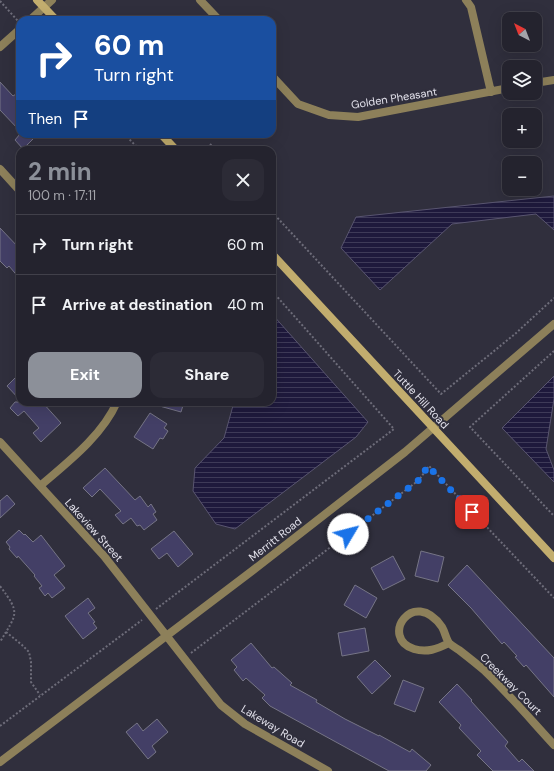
<!DOCTYPE html>
<meta charset="utf-8">
<style>
:root{--surface:#24232e;--page:#2c2b36;--text:#f1f3f6;--muted:#a3a4aa;--line:#41404a;--accent:#8c9099}
body{margin:0;font-family:"DM Sans",sans-serif;background:var(--page);color:var(--text);height:100vh;display:flex;flex-direction:column;font-size:15px;white-space:nowrap}
*{box-sizing:border-box;margin:0}
p{font-size:13px;color:var(--muted)}
.icon{flex:none;width:22px;height:22px;fill:none;stroke:currentColor;stroke-width:2;stroke-linecap:round;stroke-linejoin:round}
.map{position:relative;flex:1;overflow:hidden}
.drawer{position:absolute;left:16px;top:146px;width:260px;height:260px;display:flex;flex-direction:column;background:var(--surface);border-radius:12px;box-shadow:0 4px 16px #0002,0 0 0 1px var(--line)}
.drawer>*{flex:none}
.guide{position:absolute;left:16px;top:16px;width:260px;height:122px;border-radius:12px;box-shadow:0 4px 16px #0002,0 0 0 1px var(--line);background:#1a4fa0;color:#fff;overflow:hidden}
.needle{width:26px;rotate:318deg}
.tools{position:absolute;left:502px;top:12px;display:grid;gap:8px}
.tools a{display:grid;place-items:center;width:40px;height:40px;border-radius:8px;background:var(--surface);box-shadow:0 4px 16px #0002,0 0 0 1px var(--line);font-size:20px}
.pin{position:absolute;display:grid;place-items:center;width:34px;height:34px;color:#fff;margin:-17px;border-radius:8px;box-shadow:0 2px 6px #0006}
.me{position:absolute;width:44px;margin:-22px;rotate:53deg;stroke-linejoin:round;filter:drop-shadow(0 0 3px #0008)}
.turn{display:flex;align-items:center;gap:14px;height:84px;padding:0 12px;font-size:18px}
.turn .icon{width:52px;height:52px;stroke-width:2.5}
.turn b{display:block;font-size:28px;line-height:34px}
.then{display:flex;align-items:center;height:38px;padding:0 12px;background:#0003;gap:8px;font-size:15px}
.round{display:grid;place-items:center;flex:none;width:42px;height:42px;border-radius:12px;background:var(--page)}
.head{display:flex;align-items:center;justify-content:space-between;height:68px;padding:0 12px}
h1{font-size:24px;font-weight:700;line-height:30px;color:var(--accent)}
.primary-button{display:flex;gap:8px;margin-top:auto;padding:8px 12px}
.primary-button a{flex:1;height:46px;border-radius:12px;background:var(--accent);color:#fff;font-size:16px;font-weight:700;line-height:46px;text-align:center}
.primary-button a+a{background:var(--page);color:var(--text)}
ul{padding:0;list-style:none}
li{display:flex;align-items:center;gap:12px;height:60px;padding:0 12px;border-top:1px solid var(--line)}
li div{flex:1}
li b{display:block;font-size:15px}
li em{font-style:normal}
.map>svg:first-child{display:block}
</style>
<div class="map">
<svg width="554" height="771" viewBox="0 0 554 771">
<defs>
<pattern id="water-rules" width="6" height="5" patternUnits="userSpaceOnUse"><rect width="6" height="5" fill="#1e193c"/><path d="M0 2.5h6" fill="none" stroke="#3e3a58"/></pattern>
</defs>
<rect width="100%" height="100%" fill="#302f3d"/>
<path fill="url(#water-rules)" stroke="#595570" d="M 554,196 L 554,230 L 536,214 L 452,224 L 380,290 L 341,248 L 356,217 Z
M 272,314 L 368,422 L 356,437 L 235,529 L 216,524 L 193,491 L 195,468 L 224,438 L 234,402 L 272,402 Z
M 554,376 L 554,399 L 546,449 L 554,470 L 554,482 L 502,428 Z"/>
<path fill="#433f66" stroke="#767586" d="M 0,82 L 13,96 L 16,94 L 20,98 L 20,131 L 0,110 Z
M 20,134 L 38,134 L 23,149 L 15,140 Z
M 0,228 L 20,249 L 20,279 L 9,266 L 7,268 L 0,261 Z
M 20,373 L 20,400 L 7,386 Z
M 15,402 L 42,402 L 61,423 L 41,442 L 33,433 L 39,428 L 24,411 L 18,416 L 10,408 Z
M 156,402 L 184,402 L 181,412 L 156,405 Z
M 150,413 L 167,424 L 164,428 L 168,431 L 163,439 L 160,438 L 153,449 L 134,437 Z
M 105,468 L 135,500 L 140,496 L 148,507 L 151,504 L 156,512 L 153,514 L 157,520 L 144,530 L 140,525 L 137,526 L 131,518 L 123,524 L 115,515 L 121,511 L 100,489 L 92,497 L 83,488 Z
M 7,495 L 15,504 L 0,518 L 0,501 Z
M 19,530 L 24,535 L 25,534 L 33,542 L 41,535 L 65,566 L 54,575 L 65,588 L 52,598 L 48,593 L 45,596 L 39,588 L 42,586 L 34,576 L 35,575 L 18,556 L 17,558 L 9,549 L 10,547 L 6,542 Z
M 174,531 L 193,554 L 178,567 L 167,553 L 159,559 L 151,549 Z
M 421,551 L 444,557 L 438,582 L 415,576 Z
M 393,556 L 405,579 L 383,590 L 371,568 Z
M 467,565 L 554,658 L 554,697 L 526,665 L 524,667 L 515,657 L 517,656 L 504,642 L 502,644 L 471,608 L 448,585 Z
M 355,585 L 377,598 L 366,618 L 344,605 Z
M 88,598 L 95,608 L 88,613 L 95,622 L 93,623 L 97,628 L 83,639 L 65,616 Z
M 365,628 L 369,651 L 342,656 L 338,633 Z
M 251,643 L 272,668 L 274,667 L 292,683 L 290,685 L 317,700 L 316,702 L 345,719 L 379,736 L 379,735 L 410,752 L 412,749 L 431,765 L 426,771 L 389,771 L 270,706 L 262,698 L 265,695 L 246,678 L 243,681 L 234,670 L 237,667 L 231,660 Z
M 375,660 L 391,676 L 372,694 L 357,677 Z
M 403,680 L 424,688 L 415,712 L 394,704 Z
M 457,684 L 472,700 L 471,701 L 508,742 L 505,746 L 519,762 L 522,759 L 534,771 L 493,771 L 477,755 L 481,751 L 459,728 L 461,725 L 439,702 Z
M 157,719 L 168,732 L 152,746 L 156,752 L 148,759 L 126,732 L 137,723 L 143,731 Z"/>
<g fill="none" stroke-linecap="round" stroke-linejoin="round">
<path stroke="#6e6d7a" stroke-width="2" stroke-dasharray="2 2" stroke-linecap="butt" d="M 0,1 L 18,21
M 124,134 L 140,150
M 210,144 L 216,150
M 272,212 L 441,394 L 515,334 L 554,298
M 554,351 L 470,427 L 554,516
M 0,586 C 21,614 17,613 0,642
M 156,609 L 394,429 L 272,291
M 6,632 L 22,645 L 29,652 L 31,662 L 31,682 L 40,695
M 191,653 L 419,480 L 429,466 L 554,598
M 0,726 L 142,620"/>
<path stroke="#8d805a" stroke-width="8" d="M 200,0 L 219,20
M 466,0 L 471,7 L 491,92
M 30,20 L 52,0
M 0,47 L 20,29
M 272,76 L 298,104 L 329,115 L 358,117 L 509,88
M 535,83 L 554,80
M 0,169 L 20,191
M 0,442 L 104,556 L 205,685 L 221,705 L 245,724 L 328,771
M 40,486 C 68,462 102,436 117,402
M 449,643 C 437,649 427,653 414,649 C 379,638 413,586 442,627 C 445,632 446,639 449,643 C 452,646 456,648 459,650 C 468,657 477,664 485,671 C 509,694 531,720 554,745
M 0,762 L 252,571 L 405,452 L 554,324"/>
<path stroke="#c2ad6e" stroke-width="8" d="M 37,0 L 56,20
M 161,134 L 176,150
M 272,254 L 554,558"/>
</g>
<g fill="none" stroke-linecap="round" stroke-linejoin="round">
<path stroke="#1a73e8" stroke-width="7" stroke-dasharray="0 12.6" d="M 348,534 L 419,480 L 428,466 L 472,512"/>
</g>
<g text-anchor="middle" dominant-baseline="central" stroke-width="4" stroke-linejoin="round" paint-order="stroke">
<g font-size="11" fill="#e2e1eb" stroke="#302f3d">
<text transform="translate(394 98) rotate(-9)">Golden Pheasant</text>
<text transform="translate(421 399) rotate(47)">Tuttle Hill Road</text>
<text transform="translate(94 530) rotate(48)">Lakeview Street</text>
<text transform="translate(275 539) rotate(-38)">Merritt Road</text>
<text transform="translate(511 684) rotate(45)">Creekway Court</text>
<text transform="translate(273 726) rotate(31)">Lakeway Road</text>
</g>
</g>
</svg>
<div class="tools">
<a><svg class="needle" viewBox="-14 -14 28 28"><path d="M0-13l5 13h-10z" fill="#e53935"/><path d="M0 13l5-13h-10z" fill="#a3a4aa"/></svg></a>
<a><svg class="icon" aria-label="layers" viewBox="0 0 24 24"><path d="M12 4l9 5-9 5-9-5zM3 14l9 5 9-5"/></svg></a>
<a>+</a>
<a>−</a>
</div>
<div class="pin" style="left:472px;top:512px;background:#d93025"><svg class="icon" aria-label="arrive" viewBox="0 0 24 24"><path d="M6 21V4h12l-3 4 3 4H6"/></svg></div>
<svg class="me" style="left:348px;top:534px" viewBox="-20 -20 40 40"><circle r="19" fill="#fff"/><path d="M0-13L10 11 0 6-10 11z" fill="#1a73e8"/></svg>
<div class="guide">
<div class="turn"><svg class="icon" aria-label="right" viewBox="0 0 24 24"><path d="M7 20v-9h11M14 6l5 5-5 5"/></svg><div><b>60 m</b>Turn right</div></div>
<div class="then">Then<svg class="icon" aria-label="arrive" viewBox="0 0 24 24"><path d="M6 21V4h12l-3 4 3 4H6"/></svg></div>
</div>
<section class="drawer">
<div class="head"><div><h1>2 min</h1><p>100 m · 17:11</p></div><a class="round"><svg class="icon" aria-label="close" viewBox="0 0 24 24"><path d="M6 6l12 12M18 6L6 18"/></svg></a></div>
<ul>
<li><svg class="icon" aria-label="right" viewBox="0 0 24 24"><path d="M7 20v-9h11M14 6l5 5-5 5"/></svg><div><b>Turn right</b></div><em>60 m</em></li>
<li><svg class="icon" aria-label="arrive" viewBox="0 0 24 24"><path d="M6 21V4h12l-3 4 3 4H6"/></svg><div><b>Arrive at destination</b></div><em>40 m</em></li>
</ul>
<div class="primary-button"><a>Exit</a><a>Share</a></div>
</section>
</div>
